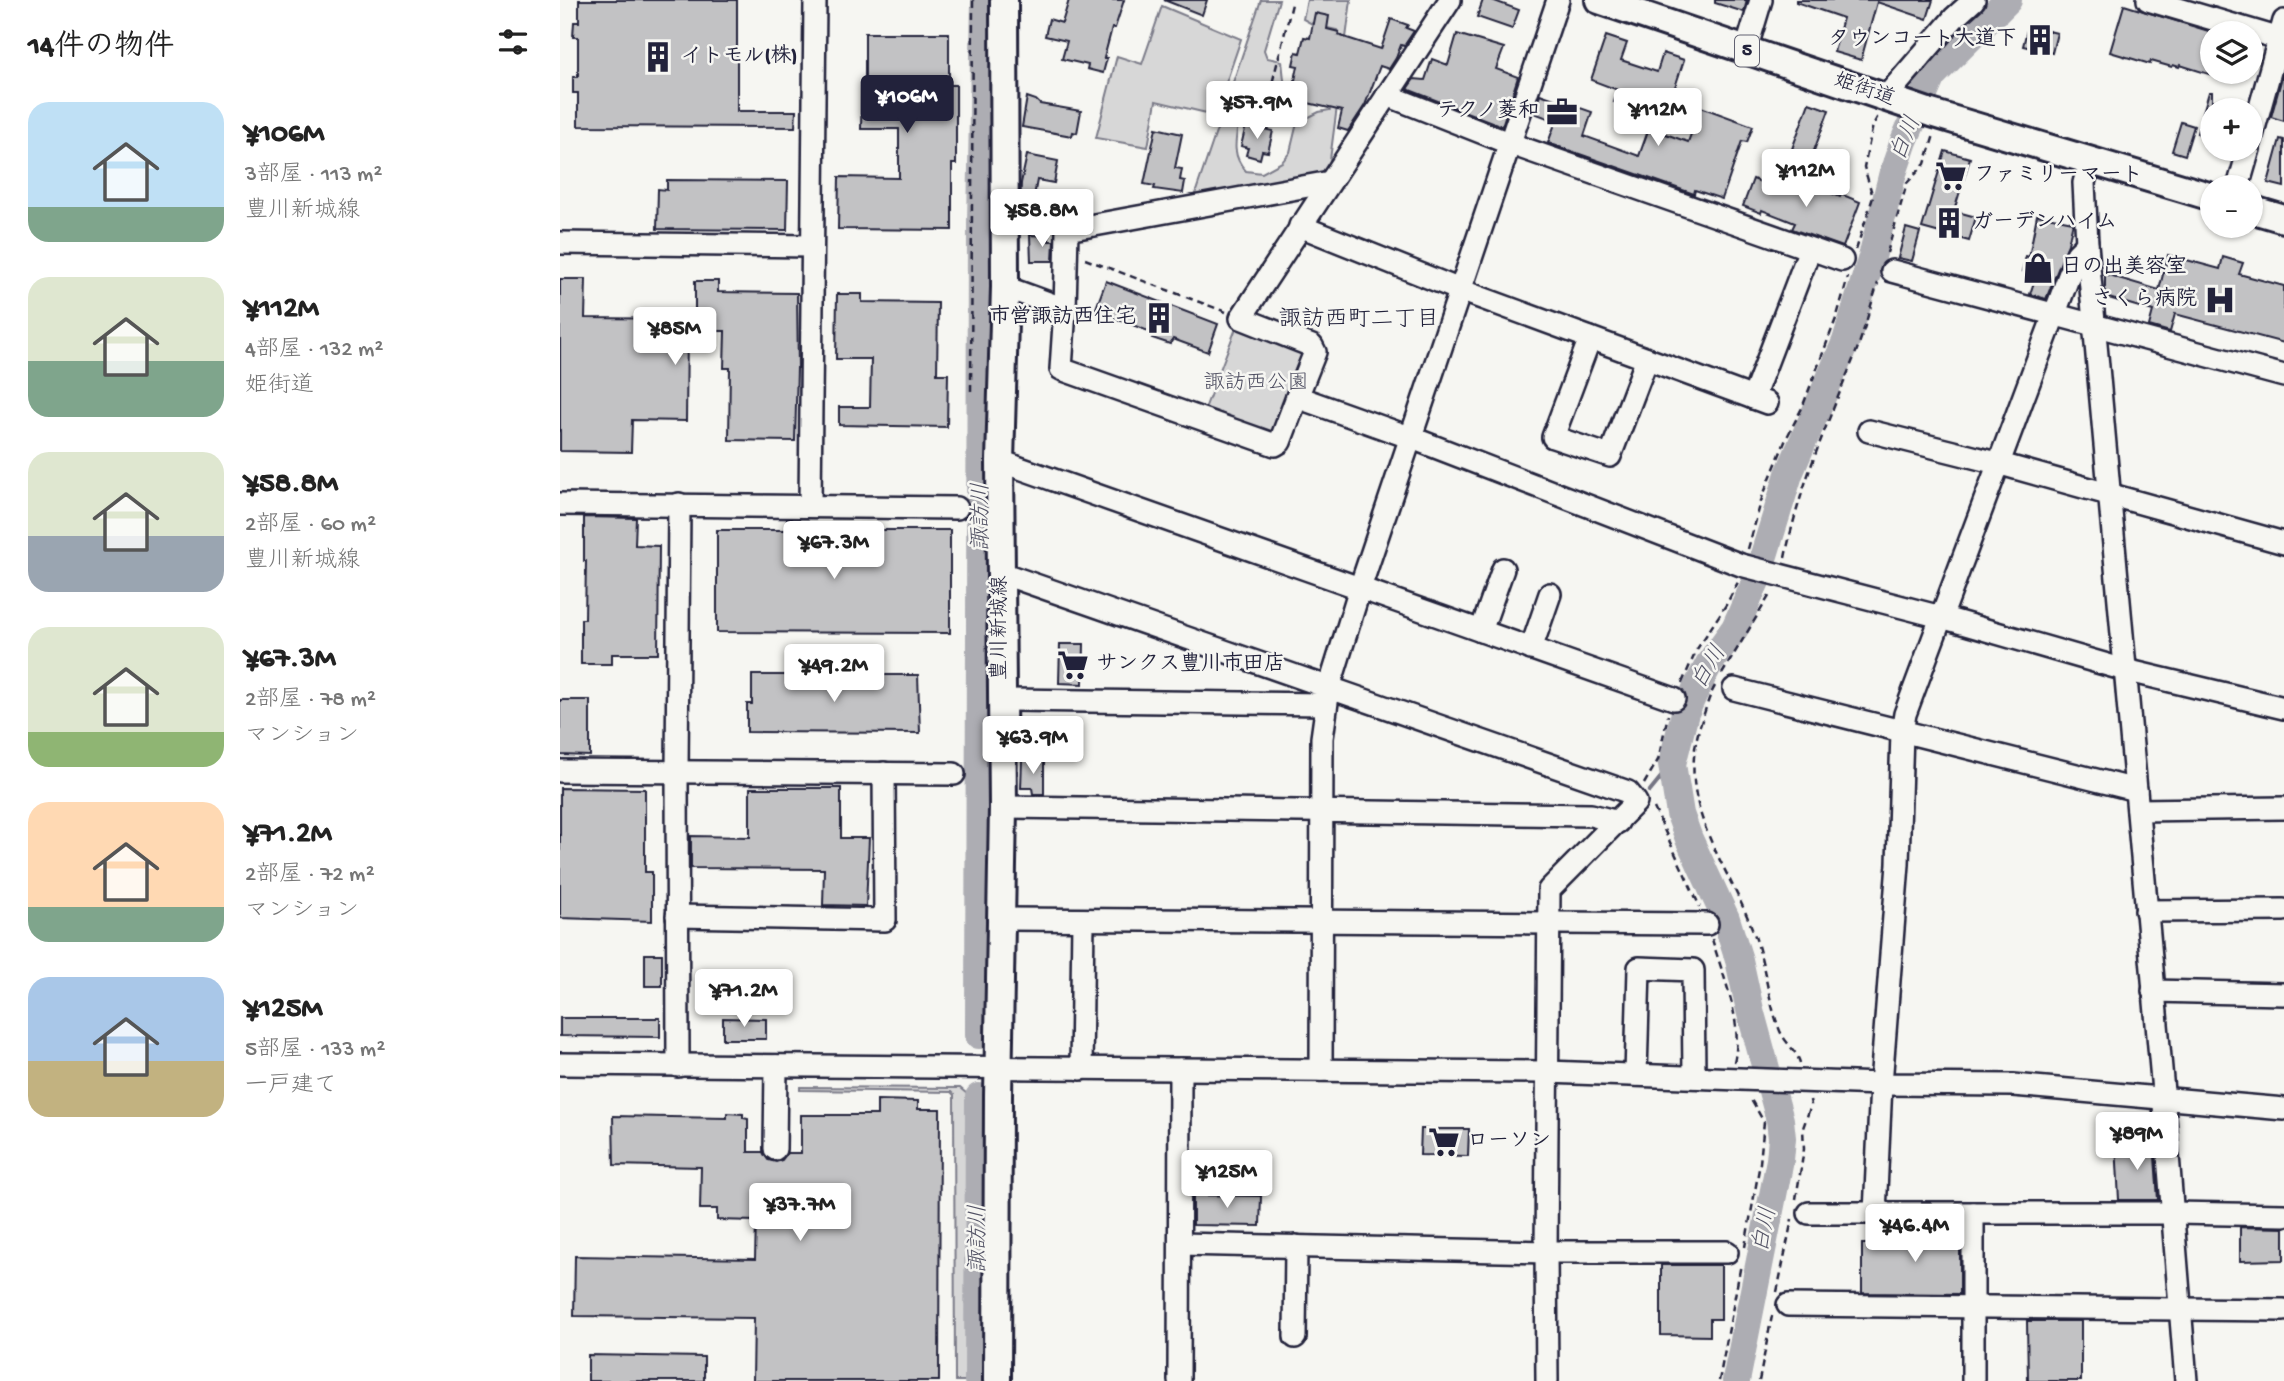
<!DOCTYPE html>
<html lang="ja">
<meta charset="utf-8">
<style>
:root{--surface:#fff;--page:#f2f2f2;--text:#222;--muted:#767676;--accent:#22223b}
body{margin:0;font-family:"Gochi Hand","Klee One",sans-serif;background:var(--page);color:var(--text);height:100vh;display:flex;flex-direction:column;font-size:26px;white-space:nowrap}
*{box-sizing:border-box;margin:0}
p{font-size:23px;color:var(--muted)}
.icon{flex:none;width:38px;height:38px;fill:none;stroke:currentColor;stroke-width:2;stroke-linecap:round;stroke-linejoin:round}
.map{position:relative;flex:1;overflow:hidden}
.details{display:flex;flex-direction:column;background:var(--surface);width:560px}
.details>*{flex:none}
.tools{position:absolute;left:1640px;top:21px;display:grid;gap:14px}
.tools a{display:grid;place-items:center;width:63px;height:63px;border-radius:50%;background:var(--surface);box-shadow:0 2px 5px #0004;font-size:35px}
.price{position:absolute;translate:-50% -60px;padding:0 16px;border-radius:7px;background:#fff;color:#222;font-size:23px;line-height:46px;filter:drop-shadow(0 2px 4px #0008)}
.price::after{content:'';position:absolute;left:50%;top:42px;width:21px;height:16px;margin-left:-10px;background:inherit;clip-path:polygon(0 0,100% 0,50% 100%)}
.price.on{background:var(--accent);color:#fff}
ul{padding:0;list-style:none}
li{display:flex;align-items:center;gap:21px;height:175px;padding:0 28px}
li span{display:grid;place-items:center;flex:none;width:196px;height:140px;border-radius:21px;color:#555}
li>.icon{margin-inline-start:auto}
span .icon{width:84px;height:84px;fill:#fffc;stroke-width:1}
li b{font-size:30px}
h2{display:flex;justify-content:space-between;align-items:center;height:84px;padding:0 28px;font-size:30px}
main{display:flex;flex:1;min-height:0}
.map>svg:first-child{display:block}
.green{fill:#d7d7d7;stroke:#7c7c89;stroke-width:2}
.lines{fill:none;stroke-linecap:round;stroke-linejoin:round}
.stream{stroke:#757583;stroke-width:4.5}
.river{stroke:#adadb3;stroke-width:28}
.building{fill:#c2c2c4;stroke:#22223b;stroke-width:2}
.minor-casing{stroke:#22223b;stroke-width:26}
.major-casing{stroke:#22223b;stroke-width:32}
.path{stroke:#22223b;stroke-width:2.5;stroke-dasharray:7 5;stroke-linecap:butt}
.minor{stroke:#f6f6f2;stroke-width:21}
.major{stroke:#f6f6f2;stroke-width:26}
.labels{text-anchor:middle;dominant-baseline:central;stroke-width:5;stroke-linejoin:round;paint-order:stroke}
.shield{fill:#f6f6f2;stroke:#626272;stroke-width:2}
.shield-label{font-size:19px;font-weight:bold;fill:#22223b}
.poi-label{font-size:21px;font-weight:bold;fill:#22223b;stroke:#f6f6f2;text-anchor:start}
.street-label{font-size:21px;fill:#22223b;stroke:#f6f6f2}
.park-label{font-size:21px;fill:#4f4f62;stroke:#f6f6f2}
.water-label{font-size:23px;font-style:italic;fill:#535365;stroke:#f6f6f2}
.neighbourhood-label{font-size:23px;fill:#22223b;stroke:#f6f6f2}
</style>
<main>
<section class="details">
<h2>14件の物件<svg class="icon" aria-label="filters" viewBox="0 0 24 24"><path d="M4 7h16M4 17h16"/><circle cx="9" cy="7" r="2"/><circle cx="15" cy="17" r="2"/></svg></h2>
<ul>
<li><span style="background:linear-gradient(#bfe0f5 75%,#7fa58c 0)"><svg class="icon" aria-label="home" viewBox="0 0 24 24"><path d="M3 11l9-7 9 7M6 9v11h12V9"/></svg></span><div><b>¥106M</b><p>3部屋 · 113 m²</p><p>豊川新城線</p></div></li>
<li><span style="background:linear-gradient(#dfe7d0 60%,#7fa58c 0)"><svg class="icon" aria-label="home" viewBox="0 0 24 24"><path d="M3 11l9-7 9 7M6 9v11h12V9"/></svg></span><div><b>¥112M</b><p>4部屋 · 132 m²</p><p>姫街道</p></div></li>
<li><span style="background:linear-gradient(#dfe7d0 60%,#9aa5b1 0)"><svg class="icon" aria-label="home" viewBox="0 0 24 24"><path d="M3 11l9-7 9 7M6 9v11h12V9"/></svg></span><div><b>¥58.8M</b><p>2部屋 · 60 m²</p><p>豊川新城線</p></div></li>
<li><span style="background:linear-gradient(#dfe7d0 75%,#8fb573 0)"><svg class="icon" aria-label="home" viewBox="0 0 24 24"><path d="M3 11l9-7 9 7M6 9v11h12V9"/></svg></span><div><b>¥67.3M</b><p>2部屋 · 78 m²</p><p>マンション</p></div></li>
<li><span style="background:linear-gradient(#ffd9b3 75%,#7fa58c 0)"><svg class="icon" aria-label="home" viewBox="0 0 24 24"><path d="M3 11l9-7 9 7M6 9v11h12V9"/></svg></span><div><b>¥71.2M</b><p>2部屋 · 72 m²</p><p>マンション</p></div></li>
<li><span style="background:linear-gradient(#a9c7e8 60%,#c2b280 0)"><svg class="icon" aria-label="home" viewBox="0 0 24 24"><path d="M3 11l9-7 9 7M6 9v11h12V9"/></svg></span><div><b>¥125M</b><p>5部屋 · 133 m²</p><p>一戸建て</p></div></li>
</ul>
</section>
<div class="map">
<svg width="1724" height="1381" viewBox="0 0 1724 1381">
<rect width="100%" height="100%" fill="#f6f6f2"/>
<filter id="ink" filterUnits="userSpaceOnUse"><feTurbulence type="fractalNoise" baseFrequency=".0143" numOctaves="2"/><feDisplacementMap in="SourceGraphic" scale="14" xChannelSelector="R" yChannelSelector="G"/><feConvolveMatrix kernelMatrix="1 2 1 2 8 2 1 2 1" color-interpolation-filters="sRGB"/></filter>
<g filter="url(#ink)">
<g class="green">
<path d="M701,0H719L704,50L707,58L722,61L725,89L715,99L680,113C677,136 669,153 686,171L702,173L722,162L730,152L737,123L759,112L770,110L780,39L777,30L754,25L743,19L747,0H791L768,175L634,197Z"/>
<path d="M602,6L681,39L655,115L596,101L588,147L536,138L557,56L582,64Z"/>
<path d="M678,323L745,348L718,436L643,414Z"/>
<path d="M240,1087L400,1088L414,1100L413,1381H395L394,1095L391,1092L240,1090Z"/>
</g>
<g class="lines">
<path class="stream" d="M1090,791L1112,764"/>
<g class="river">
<path d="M419,1035L421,223L425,0"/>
<path d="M418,1381L419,1097"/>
<path d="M1176,1381L1220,1160L1222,1138L1220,1120L1190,1010L1179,960L1166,919L1129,839L1120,814L1112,764L1125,713L1135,691L1149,664L1175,628L1196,581L1229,474L1286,341L1312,257L1332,176L1344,141L1372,76L1448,0"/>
</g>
</g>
<g class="building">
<path d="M19,0H177V111H236L235,127L18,126V93H13V77H18V37H13L14,22H19Z"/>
<path d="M509,0H564L555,28H552L544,58H547L543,73L527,69L528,65L502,59L507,41L485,36L489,19L502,23Z"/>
<path d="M604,0H647L642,15Z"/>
<path d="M923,0H932L959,10L952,29L917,17Z"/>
<path d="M1155,0H1187L1184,12L1155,3Z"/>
<path d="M1236,0H1373L1367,19L1317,2L1301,60L1274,52L1283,18L1236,2Z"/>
<path d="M1564,5L1652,32V75L1620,65L1619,67L1613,65L1612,67L1591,61L1590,64L1550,52Z"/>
<path d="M755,13L769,16L767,29L779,32L778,35L821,49L831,19L848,25L846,28L854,31L844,46L841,45L836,58L829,69L820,66L805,105L788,131L778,128L782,111L731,99L738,66L733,65L736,52L740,53L744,37L750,38Z"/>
<path d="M1468,26L1497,33L1492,53L1463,46Z"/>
<path d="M305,33H389V85H396V164H392V230L278,229L279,177L339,178V129H301L302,85H305Z"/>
<path d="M897,34L944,48L936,69L958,77L942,126L847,89L854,79L865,80L872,59L888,65Z"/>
<path d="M1046,36L1067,43L1061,60L1097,72L1103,53L1124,60L1108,108L1074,96L1070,107L1054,102L1058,90L1031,80Z"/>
<path d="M1724,70V121L1711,117Z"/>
<path d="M1649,92H1652V138L1637,133Z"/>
<path d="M980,94L1032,112L1024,136L1079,156L1089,128L1128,142L1141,107L1193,126L1187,142L1182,141L1162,199L1135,190L1134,194L988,143L996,121L974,113Z"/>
<path d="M467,97L476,100L480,104L521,111L517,133L513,132L512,136L462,127Z"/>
<path d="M1249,103L1269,110L1252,156L1232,149Z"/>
<path d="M1621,122L1634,126L1625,155L1612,151Z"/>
<path d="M686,125L713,131L708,152L702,151L700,159L686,155L688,148L681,146Z"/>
<path d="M596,128L622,134L615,168L622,169L620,180L625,181L623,193L594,189L595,186L584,184Z"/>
<path d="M1720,139L1724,140V187L1708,183Z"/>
<path d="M1385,151L1410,158L1394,211L1416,217L1409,241L1362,228Z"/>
<path d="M467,155L498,161L494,183L477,180L471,213L460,211L461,183Z"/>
<path d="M1193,179L1219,189L1221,182L1245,190L1248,183L1280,197L1281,194L1300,202L1283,247L1232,229L1235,223L1202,210L1201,213L1183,206Z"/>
<path d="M107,180L228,181L227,230L97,229L98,189L107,190Z"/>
<path d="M1477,215L1513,222L1508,244L1486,299L1470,294L1476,276L1462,271L1466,256L1469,257Z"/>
<path d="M1346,228L1360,232L1352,261L1338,258Z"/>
<path d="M470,235L489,236V241H494L493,261H471Z"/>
<path d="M1608,255L1660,269L1663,257L1683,263L1679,274L1724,286V343L1615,314L1610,332L1589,326L1593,311L1545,297V274L1599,290Z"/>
<path d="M0,279H26L25,318L135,319V281H158V292L237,293L238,368H237L235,441L169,440L170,368H164L165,331H127L126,421L72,420L71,452L0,451Z"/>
<path d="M546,281L658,324L648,352L613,339L610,344L592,338L594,333L535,311Z"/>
<path d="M277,294H302V302L378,303L377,374H388L387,427L279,425V407H310L311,359H276Z"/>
<path d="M24,517L76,518L75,545L99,546L98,654H52V664H21V619H25L26,561H24Z"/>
<path d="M157,530H390V633L157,632Z"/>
<path d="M500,644H524L523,684L499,683Z"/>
<path d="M192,675H358L360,733L187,732V704H192Z"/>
<path d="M0,700H30V756L0,755Z"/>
<path d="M462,760H484V794H473L472,788H461Z"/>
<path d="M0,788L85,789V872H92V921L0,918Z"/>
<path d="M190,788H281V838H309L306,906L263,905L264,869L131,868V836L190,837Z"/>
<rect x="85" y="954" width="17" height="32"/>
<path d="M0,1018H100V1037L0,1036Z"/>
<path d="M163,1018L206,1019V1039H163Z"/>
<path d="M317,1100L358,1101V1109H380L379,1381H193L194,1318L14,1316L15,1256L195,1259L196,1221L157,1220V1209H140L141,1167L54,1165L53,1116L167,1118V1113L183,1114V1118L188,1119V1152H203L208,1160L216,1162L222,1160L227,1153H241V1115H317Z"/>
<path d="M861,1129H909L908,1156L860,1155Z"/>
<path d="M1594,1142L1598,1200H1559L1556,1144Z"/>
<path d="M633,1195L701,1196L700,1226L633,1225Z"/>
<path d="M1354,1226H1400V1294L1302,1293V1244H1353Z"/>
<path d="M1680,1227L1724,1228V1260L1680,1261Z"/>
<path d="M1101,1265H1161V1319H1150V1336L1101,1335Z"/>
<path d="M1467,1321H1521V1381H1468Z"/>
<path d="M28,1355L144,1357V1381H28Z"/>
</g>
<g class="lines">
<defs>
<g id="minor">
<path d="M1588,0L1724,40"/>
<path d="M1186,50L1201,0"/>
<path d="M827,95L951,144L1282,260"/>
<path d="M1325,98L1394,18L1414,0"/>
<path d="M1690,143L1724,21"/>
<path d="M1530,161L1524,183L1527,244L1602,1080L1626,1381"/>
<path d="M1678,187L1689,149"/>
<path d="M740,226L900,290L1207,403"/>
<path d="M0,243L251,246"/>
<path d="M1332,271L1724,376"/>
<path d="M445,287L505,309L501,369L715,445L720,442L737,397L852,438L1181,565L1381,617L1565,670L1724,708"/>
<path d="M505,309L507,230L770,182"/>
<path d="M1030,338L993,437L1050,456L1087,359"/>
<path d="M737,397L755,352L752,346L681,318L890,0"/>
<path d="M1193,398L1250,249"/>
<path d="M1309,431L1437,463L1724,543"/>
<path d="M440,461L1114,699"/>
<path d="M0,504L397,508"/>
<path d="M250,505L255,0"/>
<path d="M441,573L1068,792L1076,802L989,890L986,1252L987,1381"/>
<path d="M921,631L943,569"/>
<path d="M971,649L990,594"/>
<path d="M1174,689L1576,790"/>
<path d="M441,700L765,704"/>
<path d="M0,771L394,774"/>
<path d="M443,807L1031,815L1058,822"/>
<path d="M1578,810L1724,808"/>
<path d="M1586,911L1724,910"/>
<path d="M117,916L325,920L324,773"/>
<path d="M440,919L1147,924"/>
<path d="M1593,991L1724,994"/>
<path d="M0,1064L987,1072L1321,1084L1453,1085L1724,1109"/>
<path d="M118,1066L117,772L119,504"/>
<path d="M521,1069L523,920"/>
<path d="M761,1070L762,738L769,688L800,588L998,0"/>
<path d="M1076,1075L1079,968L1133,970L1134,1077"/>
<path d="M215,1149L216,1066"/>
<path d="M1249,1213H1614L1724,1215"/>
<path d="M1315,1213L1321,1084L1338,864L1342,732L1345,714L1517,254L1527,244"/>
<path d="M620,1244L986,1252H1167"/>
<path d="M1228,1305L1724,1310"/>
<path d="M735,1337L736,1246"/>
<path d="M619,1381L620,1069"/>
<path d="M1413,1381V1213"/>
</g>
<g id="major">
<path d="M1039,0L1371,113L1652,197"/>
<path d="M1690,209L1724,219"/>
<path d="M437,1381L438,1096L443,807L440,461L445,287L444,0"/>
</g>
</defs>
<use href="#minor" class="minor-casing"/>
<use href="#major" class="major-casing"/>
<g class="path">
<path d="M701,128L733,0"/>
<path d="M1296,250L1313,197L1304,167L1313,125L1318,116"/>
<path d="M1327,253L1347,183L1365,164L1374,135"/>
<path d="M525,259L666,312"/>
<path d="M411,391L413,0"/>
<path d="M1188,549L1202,498L1226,439L1242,408L1277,316L1288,277"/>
<path d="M1225,558C1239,487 1268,422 1295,355C1304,332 1310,307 1318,283"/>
<path d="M1162,674L1211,593"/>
<path d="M1122,683L1137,649L1166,605L1178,582"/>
<path d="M1155,686C1148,698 1145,712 1140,726C1116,806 1164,857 1192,928C1205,961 1207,998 1220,1031C1225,1043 1237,1051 1240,1063"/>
<path d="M1084,784L1098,760L1108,715"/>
<path d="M1094,808L1140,907"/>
<path d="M1152,939C1163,977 1184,1022 1174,1062"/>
<path d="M1236,1199L1244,1149L1243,1128L1251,1105L1250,1100"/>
<path d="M1185,1247L1200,1163L1204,1122L1190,1098"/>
<path d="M1217,1292L1232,1219"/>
<path d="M1159,1381L1181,1264"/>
<path d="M1199,1381L1212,1316"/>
</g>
<use href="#minor" class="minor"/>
<use href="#major" class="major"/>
</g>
</g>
<defs>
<symbol id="building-bare" viewBox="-9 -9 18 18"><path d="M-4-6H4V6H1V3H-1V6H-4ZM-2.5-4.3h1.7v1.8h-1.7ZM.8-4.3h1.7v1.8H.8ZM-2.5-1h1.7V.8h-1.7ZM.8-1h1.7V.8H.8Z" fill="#22223b" stroke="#f6f6f2" stroke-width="2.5" paint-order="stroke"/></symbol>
<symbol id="office-bare" viewBox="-9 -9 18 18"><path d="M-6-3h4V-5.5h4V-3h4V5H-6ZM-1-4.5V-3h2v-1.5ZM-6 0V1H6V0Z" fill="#22223b" stroke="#f6f6f2" stroke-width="2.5" paint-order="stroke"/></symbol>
<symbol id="supermarket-bare" viewBox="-9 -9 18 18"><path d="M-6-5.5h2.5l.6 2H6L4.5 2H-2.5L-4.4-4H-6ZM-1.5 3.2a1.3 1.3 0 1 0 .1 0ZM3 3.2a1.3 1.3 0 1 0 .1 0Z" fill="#22223b" stroke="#f6f6f2" stroke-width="2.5" paint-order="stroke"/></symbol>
<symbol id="shop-bare" viewBox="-9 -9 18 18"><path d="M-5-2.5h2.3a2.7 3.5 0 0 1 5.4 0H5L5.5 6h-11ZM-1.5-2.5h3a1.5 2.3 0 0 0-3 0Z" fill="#22223b" stroke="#f6f6f2" stroke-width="2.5" paint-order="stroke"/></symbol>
<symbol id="hospital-bare" viewBox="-9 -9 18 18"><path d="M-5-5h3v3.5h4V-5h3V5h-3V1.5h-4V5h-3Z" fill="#22223b" stroke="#f6f6f2" stroke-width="2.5" paint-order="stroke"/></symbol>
</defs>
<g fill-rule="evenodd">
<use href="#building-bare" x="1458" y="18" width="44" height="44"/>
<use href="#building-bare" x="76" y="35" width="44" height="44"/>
<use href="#office-bare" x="980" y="90" width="44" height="44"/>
<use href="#supermarket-bare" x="1369" y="154" width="44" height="44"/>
<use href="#building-bare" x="1367" y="201" width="44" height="44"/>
<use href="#shop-bare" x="1456" y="246" width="44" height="44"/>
<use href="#hospital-bare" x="1638" y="278" width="44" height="44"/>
<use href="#building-bare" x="577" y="296" width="44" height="44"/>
<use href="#supermarket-bare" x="491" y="643" width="44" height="44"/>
<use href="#supermarket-bare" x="862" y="1120" width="44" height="44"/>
</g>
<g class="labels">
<rect class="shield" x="1175" y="35.5" width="24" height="31" rx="5"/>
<g class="shield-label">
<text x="1187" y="51">5</text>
</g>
<g class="poi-label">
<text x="1457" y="40" text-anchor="end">タウンコート大道下</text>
<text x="121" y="57">イトモル(株)</text>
<text x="979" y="112" text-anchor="end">テクノ菱和</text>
<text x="1414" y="176">ファミリーマート</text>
<text x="1412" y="223">ガーデンハイム</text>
<text x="1501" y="268">日の出美容室</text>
<text x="1637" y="300" text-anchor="end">さくら病院</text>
<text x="576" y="318" text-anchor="end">市営諏訪西住宅</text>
<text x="536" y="665">サンクス豊川市田店</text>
<text x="907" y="1142">ローソン</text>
</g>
<g class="street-label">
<text transform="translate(1304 91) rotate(19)">姫街道</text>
<text transform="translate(441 628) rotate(-90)">豊川新城線</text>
</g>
<g class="park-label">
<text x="696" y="384">諏訪西公園</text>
</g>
<g class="water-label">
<text transform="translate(1347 139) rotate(-68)">白川</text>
<text transform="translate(422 517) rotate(-90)">諏訪川</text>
<text transform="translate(1150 668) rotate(-59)">白川</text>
<text transform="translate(1206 1230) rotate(-79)">白川</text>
<text transform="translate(419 1239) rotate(-90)">諏訪川</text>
</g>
<g class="neighbourhood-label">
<text x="799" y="320">諏訪西町二丁目</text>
</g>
</g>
</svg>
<div class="tools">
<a><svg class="icon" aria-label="layers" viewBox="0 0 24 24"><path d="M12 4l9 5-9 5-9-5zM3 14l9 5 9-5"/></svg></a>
<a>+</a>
<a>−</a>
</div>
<b class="price on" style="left:347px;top:135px">¥106M</b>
<b class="price" style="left:697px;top:141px">¥57.9M</b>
<b class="price" style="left:1098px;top:148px">¥112M</b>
<b class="price" style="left:1246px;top:209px">¥112M</b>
<b class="price" style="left:482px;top:249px">¥58.8M</b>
<b class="price" style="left:115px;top:367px">¥85M</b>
<b class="price" style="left:274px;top:581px">¥67.3M</b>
<b class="price" style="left:274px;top:704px">¥49.2M</b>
<b class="price" style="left:473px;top:776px">¥63.9M</b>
<b class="price" style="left:184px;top:1029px">¥71.2M</b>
<b class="price" style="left:1577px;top:1172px">¥89M</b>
<b class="price" style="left:667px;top:1210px">¥125M</b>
<b class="price" style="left:240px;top:1243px">¥37.7M</b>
<b class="price" style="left:1355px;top:1264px">¥46.4M</b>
</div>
</main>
